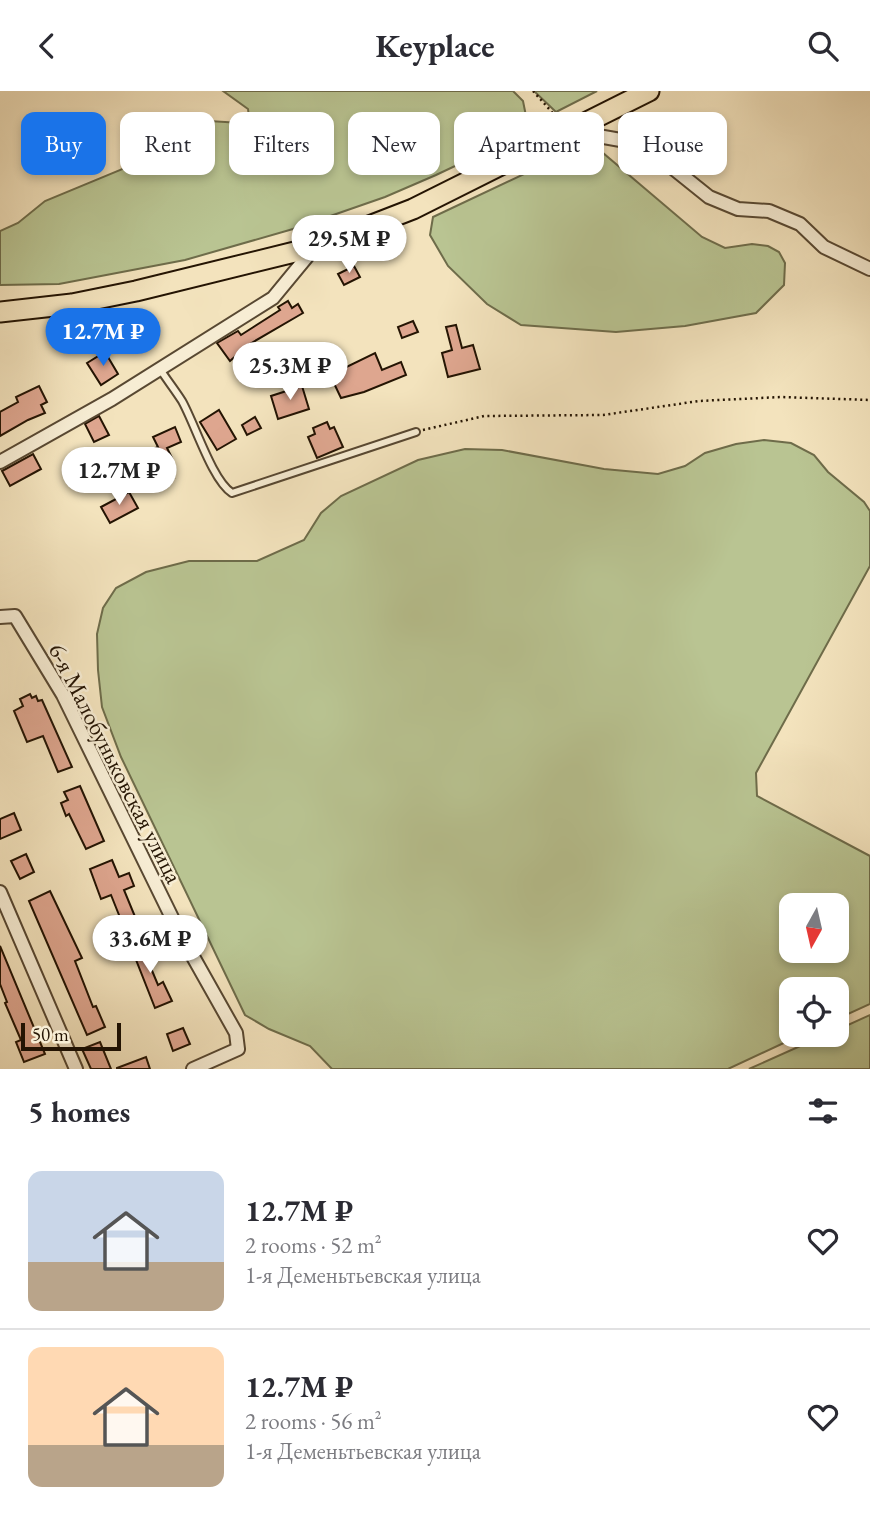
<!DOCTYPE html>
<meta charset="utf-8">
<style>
:root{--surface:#fff;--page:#f2f2f3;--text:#2b2b33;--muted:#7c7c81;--line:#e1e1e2;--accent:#1a73e8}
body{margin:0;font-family:"EB Garamond",serif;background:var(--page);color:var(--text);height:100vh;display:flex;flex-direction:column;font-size:26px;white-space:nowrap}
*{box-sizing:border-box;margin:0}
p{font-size:23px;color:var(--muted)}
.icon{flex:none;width:38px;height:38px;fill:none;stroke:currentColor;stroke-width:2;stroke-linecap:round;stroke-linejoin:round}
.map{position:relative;height:978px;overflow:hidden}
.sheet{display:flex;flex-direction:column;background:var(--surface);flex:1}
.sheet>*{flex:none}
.top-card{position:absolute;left:21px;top:21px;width:830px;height:63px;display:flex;gap:14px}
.needle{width:46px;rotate:188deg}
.tools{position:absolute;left:779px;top:802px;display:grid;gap:14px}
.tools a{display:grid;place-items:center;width:70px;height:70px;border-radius:14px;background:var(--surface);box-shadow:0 4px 10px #0003;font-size:35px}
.scale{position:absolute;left:21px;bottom:18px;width:100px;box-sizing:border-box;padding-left:7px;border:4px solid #241403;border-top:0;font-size:19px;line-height:24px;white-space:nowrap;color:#241403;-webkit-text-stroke:5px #f7edd4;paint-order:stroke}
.price{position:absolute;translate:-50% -60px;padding:0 16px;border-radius:24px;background:#fff;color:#222;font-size:23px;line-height:46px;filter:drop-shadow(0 2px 4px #0008)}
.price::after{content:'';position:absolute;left:50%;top:42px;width:21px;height:16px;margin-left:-10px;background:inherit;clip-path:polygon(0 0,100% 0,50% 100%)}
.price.current{background:var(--accent);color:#fff}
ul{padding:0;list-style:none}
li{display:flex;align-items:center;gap:21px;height:175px;padding:0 28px}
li+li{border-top:2px solid var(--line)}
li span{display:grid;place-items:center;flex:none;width:196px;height:140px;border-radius:14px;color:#555}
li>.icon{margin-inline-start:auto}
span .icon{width:84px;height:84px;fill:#fffc;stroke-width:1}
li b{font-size:30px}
h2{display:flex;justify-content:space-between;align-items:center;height:84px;padding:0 28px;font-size:30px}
.tag{padding:0 24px;border-radius:14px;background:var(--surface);box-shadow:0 4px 10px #0003;font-size:24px;line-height:63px}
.tag.current{background:var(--accent);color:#fff}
header{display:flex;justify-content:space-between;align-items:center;height:91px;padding:0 28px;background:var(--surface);font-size:32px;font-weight:700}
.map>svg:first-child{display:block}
.green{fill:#b9c492;stroke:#6e6c4a;stroke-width:2;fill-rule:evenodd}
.building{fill:#dea68f;stroke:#241403;stroke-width:2}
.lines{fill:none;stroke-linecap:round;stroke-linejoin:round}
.service-casing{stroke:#584832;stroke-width:10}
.minor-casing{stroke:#584832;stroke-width:16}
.trunk-casing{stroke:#241403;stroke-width:23}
.path{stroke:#241403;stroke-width:2.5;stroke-dasharray:2 3.5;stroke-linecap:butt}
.service{stroke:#f7edd4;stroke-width:6}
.minor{stroke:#f7edd4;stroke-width:12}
.trunk{stroke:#f3e3bd;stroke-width:19}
.labels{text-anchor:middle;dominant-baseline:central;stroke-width:5;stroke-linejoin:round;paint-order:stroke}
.street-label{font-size:24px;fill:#241403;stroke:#f7edd4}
</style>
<header><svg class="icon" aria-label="back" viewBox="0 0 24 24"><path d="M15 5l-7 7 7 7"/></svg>Keyplace<svg class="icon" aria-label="search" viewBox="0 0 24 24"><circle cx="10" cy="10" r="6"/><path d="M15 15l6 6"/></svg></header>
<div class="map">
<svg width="870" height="978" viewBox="0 0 870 978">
<rect width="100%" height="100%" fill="#f3e3bd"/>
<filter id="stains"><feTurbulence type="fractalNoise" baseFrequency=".00286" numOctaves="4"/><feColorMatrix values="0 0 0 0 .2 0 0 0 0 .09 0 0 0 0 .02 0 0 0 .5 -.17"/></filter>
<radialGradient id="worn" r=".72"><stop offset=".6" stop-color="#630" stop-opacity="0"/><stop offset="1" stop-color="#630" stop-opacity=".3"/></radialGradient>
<g class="green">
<path d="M223,0H513L523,10L527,30L506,51L436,84L385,106L293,138L185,169L59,193L0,194V140L18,132L45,110L142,70L173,44L193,32L209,30L241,32L249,26L248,18Z"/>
<path d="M534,0H597L556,21Z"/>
<path d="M579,57L603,62L702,146L725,157L752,153L768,155L779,161L785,172L784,194L756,222L685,235L616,241L521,234L487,213L448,175L430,144L433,126Z"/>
<path d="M764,349L791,352L814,364L828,381L864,411L870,420V475L756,682L757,705L870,765V913L837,928L836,898H791V943H803L728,978H332L310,955L269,938L245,924L121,666L102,616L98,579L97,543L103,517L116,497L146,481L189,470H257L304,449L321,422L341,405L418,369L465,358L502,359L604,378L658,383L685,375L705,362L736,353ZM791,814H836V859H791Z"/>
<path d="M870,924V978H749L827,943H836L837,939Z"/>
</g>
<g class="building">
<path d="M354,175L360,186L344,194L338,183Z"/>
<path d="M288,210L292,217L298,213L303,222L248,254L230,270L217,252L238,240L241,244L280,219L278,216Z"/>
<path d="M413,230L418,241L402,247L398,236Z"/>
<path d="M456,234L462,257L473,254L480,278L448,286L442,262L452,259L446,236Z"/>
<path d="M105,261L118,283L101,294L87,272Z"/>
<path d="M375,262L382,279L401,271L406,284L364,301L341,307L330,284Z"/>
<path d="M39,295L47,311L41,314L45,322L28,329L0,345V321L18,311L16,306Z"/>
<path d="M302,295L309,318L278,328L271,305Z"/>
<path d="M219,319L236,348L217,359L200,331Z"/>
<path d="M99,325L109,344L94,351L85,333Z"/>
<path d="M255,326L261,337L247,344L242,334Z"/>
<path d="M327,331L330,338L334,336L343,356L317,367L308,346L315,343L313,337Z"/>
<path d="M175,336L181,351L167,357L172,367L166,369L174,387L160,394L156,385L145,390L136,370L150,364L148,360L158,356L153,346Z"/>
<path d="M33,363L41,378L10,395L2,380Z"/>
<path d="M129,401L138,417L110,432L101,416Z"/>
<path d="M30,603L32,607L36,605L38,610L42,609L72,676L58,681L43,645L27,651L14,620L23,615L20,608Z"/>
<path d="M80,695L104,750L86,758L69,723L66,725L61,712L68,709L64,701Z"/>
<path d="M14,722L21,739L0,748V728Z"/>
<path d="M26,763L34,781L20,788L11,770Z"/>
<path d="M112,769L119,786L129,782L134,795L124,799L136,828L123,834L111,804L101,808L90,778Z"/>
<path d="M50,800L82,867L75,870L93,916L96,915L105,936L87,944L29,810Z"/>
<path d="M146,850L153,868L148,870L158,894L163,891L172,910L155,917L131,856Z"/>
<path d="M0,855L45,963L24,971L16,951L21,949L5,912L7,911L0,893Z"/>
<path d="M183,937L190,953L173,960L167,943Z"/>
<path d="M100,951L111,978H91L82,958Z"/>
<path d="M146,966L150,978H117V977Z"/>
</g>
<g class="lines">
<defs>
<path id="service" d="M160,278C167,289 175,299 182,310C195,333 212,389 232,402L416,341"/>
<g id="minor">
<path d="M570,40L643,53L709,106L738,118L769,120L800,133L824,156L870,178"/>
<path d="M0,371L112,308L273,207L315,156"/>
<path d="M0,526L15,525L63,604L178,839L236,942L238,958L193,978"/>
<path d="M0,801L76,978"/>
</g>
<path id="trunk" d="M0,221L72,213L136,200L315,156L413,118L649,0"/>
</defs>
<use href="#service" class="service-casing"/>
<use href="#minor" class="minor-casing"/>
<use href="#trunk" class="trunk-casing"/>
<g class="path">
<path d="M533,0L559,29"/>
<path d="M423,339L484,325L603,324L699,310L781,306L870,309"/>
</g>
<use href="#service" class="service"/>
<use href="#minor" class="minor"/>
<use href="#trunk" class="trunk"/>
</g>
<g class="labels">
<g class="street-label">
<text transform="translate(116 672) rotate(63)">6-я Малобуньковская улица</text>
</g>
</g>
<rect width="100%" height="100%" filter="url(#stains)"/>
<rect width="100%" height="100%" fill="url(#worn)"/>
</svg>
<div class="tools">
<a><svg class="needle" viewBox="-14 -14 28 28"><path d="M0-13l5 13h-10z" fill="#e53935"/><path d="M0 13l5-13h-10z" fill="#7c7c81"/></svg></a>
<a><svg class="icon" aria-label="locate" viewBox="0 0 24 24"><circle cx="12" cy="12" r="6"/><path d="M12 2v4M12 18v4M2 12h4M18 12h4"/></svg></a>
</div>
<div class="scale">50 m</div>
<b class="price" style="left:349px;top:184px">29.5M ₽</b>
<b class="price current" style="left:103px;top:277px">12.7M ₽</b>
<b class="price" style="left:290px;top:311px">25.3M ₽</b>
<b class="price" style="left:119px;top:416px">12.7M ₽</b>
<b class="price" style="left:150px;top:884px">33.6M ₽</b>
<div class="top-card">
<a class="tag current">Buy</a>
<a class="tag">Rent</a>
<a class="tag">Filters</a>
<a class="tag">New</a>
<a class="tag">Apartment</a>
<a class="tag">House</a>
</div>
</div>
<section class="sheet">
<h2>5 homes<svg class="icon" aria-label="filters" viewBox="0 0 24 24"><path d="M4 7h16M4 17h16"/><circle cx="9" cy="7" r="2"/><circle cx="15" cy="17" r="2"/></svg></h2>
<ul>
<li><span style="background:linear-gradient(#c9d6e8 65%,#b9a48a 0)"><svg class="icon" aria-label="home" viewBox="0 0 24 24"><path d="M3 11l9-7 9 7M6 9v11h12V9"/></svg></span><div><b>12.7M ₽</b><p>2 rooms · 52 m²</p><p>1-я Деменьтьевская улица</p></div><svg class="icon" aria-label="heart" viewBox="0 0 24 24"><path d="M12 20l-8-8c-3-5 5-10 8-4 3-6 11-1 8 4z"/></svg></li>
<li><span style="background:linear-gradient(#ffd9b3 70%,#b9a48a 0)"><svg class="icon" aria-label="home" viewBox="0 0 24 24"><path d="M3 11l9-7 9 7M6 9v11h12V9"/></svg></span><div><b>12.7M ₽</b><p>2 rooms · 56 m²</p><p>1-я Деменьтьевская улица</p></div><svg class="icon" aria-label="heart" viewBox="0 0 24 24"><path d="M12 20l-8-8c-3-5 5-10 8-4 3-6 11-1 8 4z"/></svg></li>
</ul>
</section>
